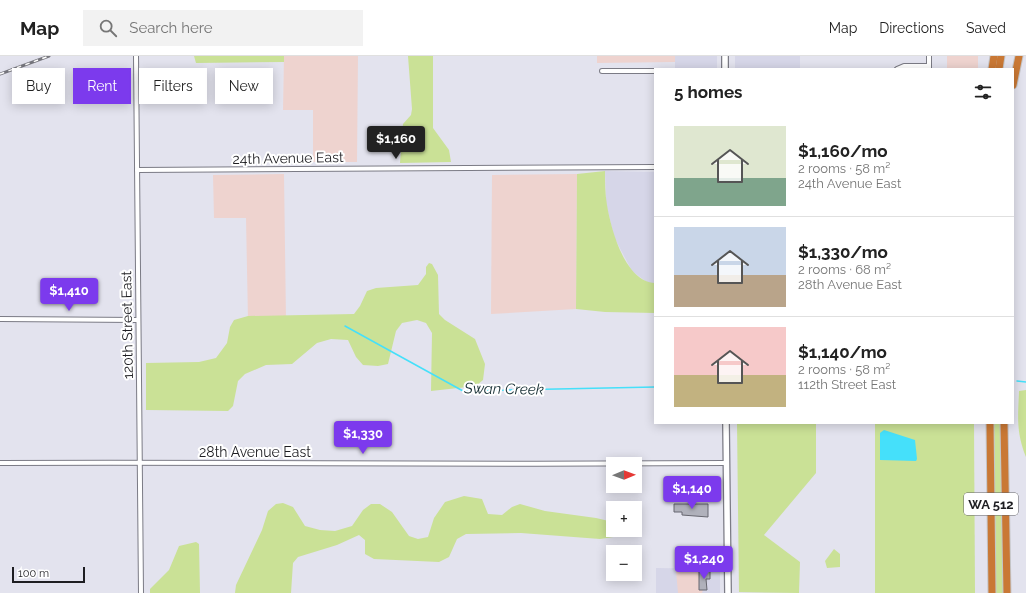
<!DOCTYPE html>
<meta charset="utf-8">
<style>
:root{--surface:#fff;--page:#f2f2f2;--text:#222;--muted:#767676;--line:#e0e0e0;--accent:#7c3aed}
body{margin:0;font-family:Raleway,sans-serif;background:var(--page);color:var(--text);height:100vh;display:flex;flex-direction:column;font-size:15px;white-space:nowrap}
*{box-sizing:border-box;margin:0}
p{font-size:13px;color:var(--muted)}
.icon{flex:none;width:22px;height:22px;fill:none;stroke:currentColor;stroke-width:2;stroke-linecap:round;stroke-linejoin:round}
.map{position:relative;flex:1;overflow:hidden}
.sheet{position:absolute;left:654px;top:12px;width:360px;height:356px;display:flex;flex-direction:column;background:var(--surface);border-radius:0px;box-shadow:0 2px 10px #0003}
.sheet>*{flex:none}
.guide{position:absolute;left:12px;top:12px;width:380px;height:36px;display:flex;gap:8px}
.needle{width:26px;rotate:89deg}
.tools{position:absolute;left:606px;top:401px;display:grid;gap:8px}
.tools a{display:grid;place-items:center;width:36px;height:36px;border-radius:0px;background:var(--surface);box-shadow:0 2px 10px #0003;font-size:20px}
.scale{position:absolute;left:12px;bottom:10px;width:73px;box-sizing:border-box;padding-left:4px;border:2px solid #1e1e22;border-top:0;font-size:11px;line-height:14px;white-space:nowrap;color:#1e1e22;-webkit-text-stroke:3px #fff;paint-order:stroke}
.price{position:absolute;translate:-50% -34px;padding:0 9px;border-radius:4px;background:var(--accent);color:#fff;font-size:13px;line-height:26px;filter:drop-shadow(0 1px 2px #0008)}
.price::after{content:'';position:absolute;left:50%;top:24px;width:12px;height:9px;margin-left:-6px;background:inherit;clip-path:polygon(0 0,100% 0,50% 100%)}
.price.active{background:#222;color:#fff}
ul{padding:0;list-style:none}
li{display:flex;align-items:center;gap:12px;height:100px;padding:0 20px}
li+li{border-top:1px solid var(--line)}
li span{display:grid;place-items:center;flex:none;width:112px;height:80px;border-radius:0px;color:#555}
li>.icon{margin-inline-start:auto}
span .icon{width:48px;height:48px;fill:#fffc;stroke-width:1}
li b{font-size:17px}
h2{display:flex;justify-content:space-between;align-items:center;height:48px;padding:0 20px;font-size:17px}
.tag{padding:0 14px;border-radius:0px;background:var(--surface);box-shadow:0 2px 10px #0003;font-size:14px;line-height:36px}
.tag.active{background:var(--accent);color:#fff}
header{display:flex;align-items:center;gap:24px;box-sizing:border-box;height:56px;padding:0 20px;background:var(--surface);border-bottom:1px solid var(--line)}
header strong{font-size:19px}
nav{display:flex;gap:22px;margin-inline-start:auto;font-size:14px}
.search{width:280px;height:36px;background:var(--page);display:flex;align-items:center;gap:10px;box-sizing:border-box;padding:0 14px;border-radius:0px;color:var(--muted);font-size:15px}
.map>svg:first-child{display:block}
.built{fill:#d6d6e8}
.industrial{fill:#eed3cf}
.green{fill:#cae196}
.water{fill:#45e0fa}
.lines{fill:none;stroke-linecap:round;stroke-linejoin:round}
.stream{stroke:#45e0fa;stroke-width:1.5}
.building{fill:#b0b1bb;stroke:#676770}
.street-casing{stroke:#7b7b85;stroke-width:6}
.secondary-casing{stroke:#7b7b85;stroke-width:8}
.highway-casing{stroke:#c4c4c6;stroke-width:9}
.street{stroke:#fff;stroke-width:4}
.secondary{stroke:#fff;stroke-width:5.5}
.highway{stroke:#c97835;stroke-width:7}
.rail-casing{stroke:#77777e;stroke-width:3}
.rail{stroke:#fff;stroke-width:1.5;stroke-dasharray:4.5;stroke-linecap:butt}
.labels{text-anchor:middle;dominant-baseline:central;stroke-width:4;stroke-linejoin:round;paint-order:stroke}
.shield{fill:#fff;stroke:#626264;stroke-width:1}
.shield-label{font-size:13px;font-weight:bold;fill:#1e1e22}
.street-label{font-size:14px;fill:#1e1e22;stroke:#fff}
.water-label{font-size:15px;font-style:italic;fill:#162e33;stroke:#fff}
</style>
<header>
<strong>Map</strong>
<div class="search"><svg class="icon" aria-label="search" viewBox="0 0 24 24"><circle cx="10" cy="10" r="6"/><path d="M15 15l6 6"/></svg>Search here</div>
<nav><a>Map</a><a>Directions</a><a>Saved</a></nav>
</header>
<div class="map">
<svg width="1026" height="537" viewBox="0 0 1026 537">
<rect width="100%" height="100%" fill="#e3e3ee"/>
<g class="built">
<rect x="675" y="0" width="42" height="13"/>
<rect x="735" y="0" width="65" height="13"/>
<path d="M605,115L655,116V227H648L632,215L614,181L606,147Z"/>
<path d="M656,512L720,513V537H656Z"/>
</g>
<g class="industrial">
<path d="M284,0H358L357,106H313V54H283Z"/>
<path d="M597,0H675V6L597,7Z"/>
<rect x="947" y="0" width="31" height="13"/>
<path d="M284,118L286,264H248L246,162H214L213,119Z"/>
<path d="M577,118L576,253L491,258L492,119Z"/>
<path d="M699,513V534H703L702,537H678L676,515Z"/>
</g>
<g class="green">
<path d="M194,0H284V6L196,7Z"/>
<path d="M408,0H433V72L449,94L451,106L400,107L403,68L411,59L412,53Z"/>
<path d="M605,115C605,126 605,138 607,149C611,173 625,226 655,227V257L605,256L576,253L577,118Z"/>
<path d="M429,207L432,208L438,219L439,258L445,264L475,283L485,308L483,324L476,330L431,335L432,277L426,267L417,264L402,267L396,275L388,308L378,310L363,309L356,301L348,284L331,283L317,287L292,308L266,309L245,318L238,325L233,350L228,355L146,354V307L199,306L216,302L227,287L230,271L234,264L248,260L354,258L360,250L367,235L376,232L418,229L426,218V211Z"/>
<path d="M1026,334V401C1016,376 1018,361 1019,335Z"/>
<path d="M737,367H816V417L764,479L800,506L799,537L739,536Z"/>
<path d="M875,367H974L975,537H875Z"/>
<path d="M994,367H1000L1003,537H996Z"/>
<path d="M464,440L482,443L488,458L502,459L512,451L520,448L545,455L596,462L613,466V474H624L620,480L600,483L521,477L466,478L457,483L449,501L439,506L374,503L365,498V484L359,479L337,489L298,501L293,507L291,537H235L236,529L262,474L268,455L276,448L283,447L293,451L305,470L320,474L335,475L352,470L363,454L371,448H380L392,456L409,480L418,483L428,481L434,462L445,446Z"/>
<path d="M196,486L199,488L200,537H150V533L169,514L179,490Z"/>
<path d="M834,493L840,498V511L827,512L825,505Z"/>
</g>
<path class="water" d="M884,374L915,384L917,403L916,405L880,404V377Z"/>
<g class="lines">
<g class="stream">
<path d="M345,270L463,335L655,331"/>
<path d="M1017,325L1026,326"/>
</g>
</g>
<g class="building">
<path d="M674,448H708V461L682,459V456H674Z"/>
<path d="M710,515V523H706L707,534H699V516Z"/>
</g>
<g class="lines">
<defs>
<g id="street">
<path d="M136,0L141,537"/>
<path d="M929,0V13"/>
<path d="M897,13L904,10H929"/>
<path d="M602,15H655"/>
<path d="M137,114L655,111"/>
<path d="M0,263L138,264"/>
<path d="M0,407C242,406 484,409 726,407"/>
</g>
<g id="secondary">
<path d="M725,13V0"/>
<path d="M726,367L728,537"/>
</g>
<g id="highway">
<path d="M992,13L994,0"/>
<path d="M999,13L1001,0"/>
<path d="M1013,29L1019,0"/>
<path d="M990,367L992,537"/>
<path d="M1004,367L1007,537"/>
</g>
</defs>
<use href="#street" class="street-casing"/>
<use href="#secondary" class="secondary-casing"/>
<use href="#highway" class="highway-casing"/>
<use href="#street" class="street"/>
<use href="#secondary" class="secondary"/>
<use href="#highway" class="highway"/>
<defs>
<path id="rail" d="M0,18L49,0"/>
</defs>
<use href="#rail" class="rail-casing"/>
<use href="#rail" class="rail"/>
</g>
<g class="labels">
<rect class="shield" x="964" y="437" width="54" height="22" rx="3"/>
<g class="shield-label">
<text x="991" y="448">WA 512</text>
</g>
<g class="street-label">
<text transform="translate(288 102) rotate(-1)">24th Avenue East</text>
<text transform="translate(127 269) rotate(-91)">120th Street East</text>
<text x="255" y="396">28th Avenue East</text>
</g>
<g class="water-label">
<text transform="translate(504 333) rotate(1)">Swan Creek</text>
</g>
</g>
</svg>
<div class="tools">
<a><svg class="needle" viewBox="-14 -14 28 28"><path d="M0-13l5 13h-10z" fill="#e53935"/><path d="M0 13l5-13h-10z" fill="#767676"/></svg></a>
<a>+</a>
<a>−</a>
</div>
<div class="scale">100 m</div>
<b class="price active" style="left:396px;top:104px">$1,160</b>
<b class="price" style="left:69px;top:256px">$1,410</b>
<b class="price" style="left:363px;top:399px">$1,330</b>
<b class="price" style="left:692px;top:454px">$1,140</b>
<b class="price" style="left:704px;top:524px">$1,240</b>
<div class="guide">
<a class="tag">Buy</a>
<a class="tag active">Rent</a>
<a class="tag">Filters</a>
<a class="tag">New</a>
</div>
<section class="sheet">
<h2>5 homes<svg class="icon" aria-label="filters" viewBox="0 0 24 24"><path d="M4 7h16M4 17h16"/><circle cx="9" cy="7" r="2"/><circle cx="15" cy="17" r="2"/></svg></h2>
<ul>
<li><span style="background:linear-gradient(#dfe7d0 65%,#7fa58c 0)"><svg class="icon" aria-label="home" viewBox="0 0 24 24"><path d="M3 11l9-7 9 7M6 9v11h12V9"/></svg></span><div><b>$1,160/mo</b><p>2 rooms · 58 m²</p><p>24th Avenue East</p></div></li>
<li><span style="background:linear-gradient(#c9d6e8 60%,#b9a48a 0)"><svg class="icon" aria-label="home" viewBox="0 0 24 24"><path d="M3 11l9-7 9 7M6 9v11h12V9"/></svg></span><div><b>$1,330/mo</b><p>2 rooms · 68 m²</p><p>28th Avenue East</p></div></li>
<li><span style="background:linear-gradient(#f6c9c9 60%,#c2b280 0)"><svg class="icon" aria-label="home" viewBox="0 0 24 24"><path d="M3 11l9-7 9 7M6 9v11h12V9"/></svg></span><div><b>$1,140/mo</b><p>2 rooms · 58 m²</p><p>112th Street East</p></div></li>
</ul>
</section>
</div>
